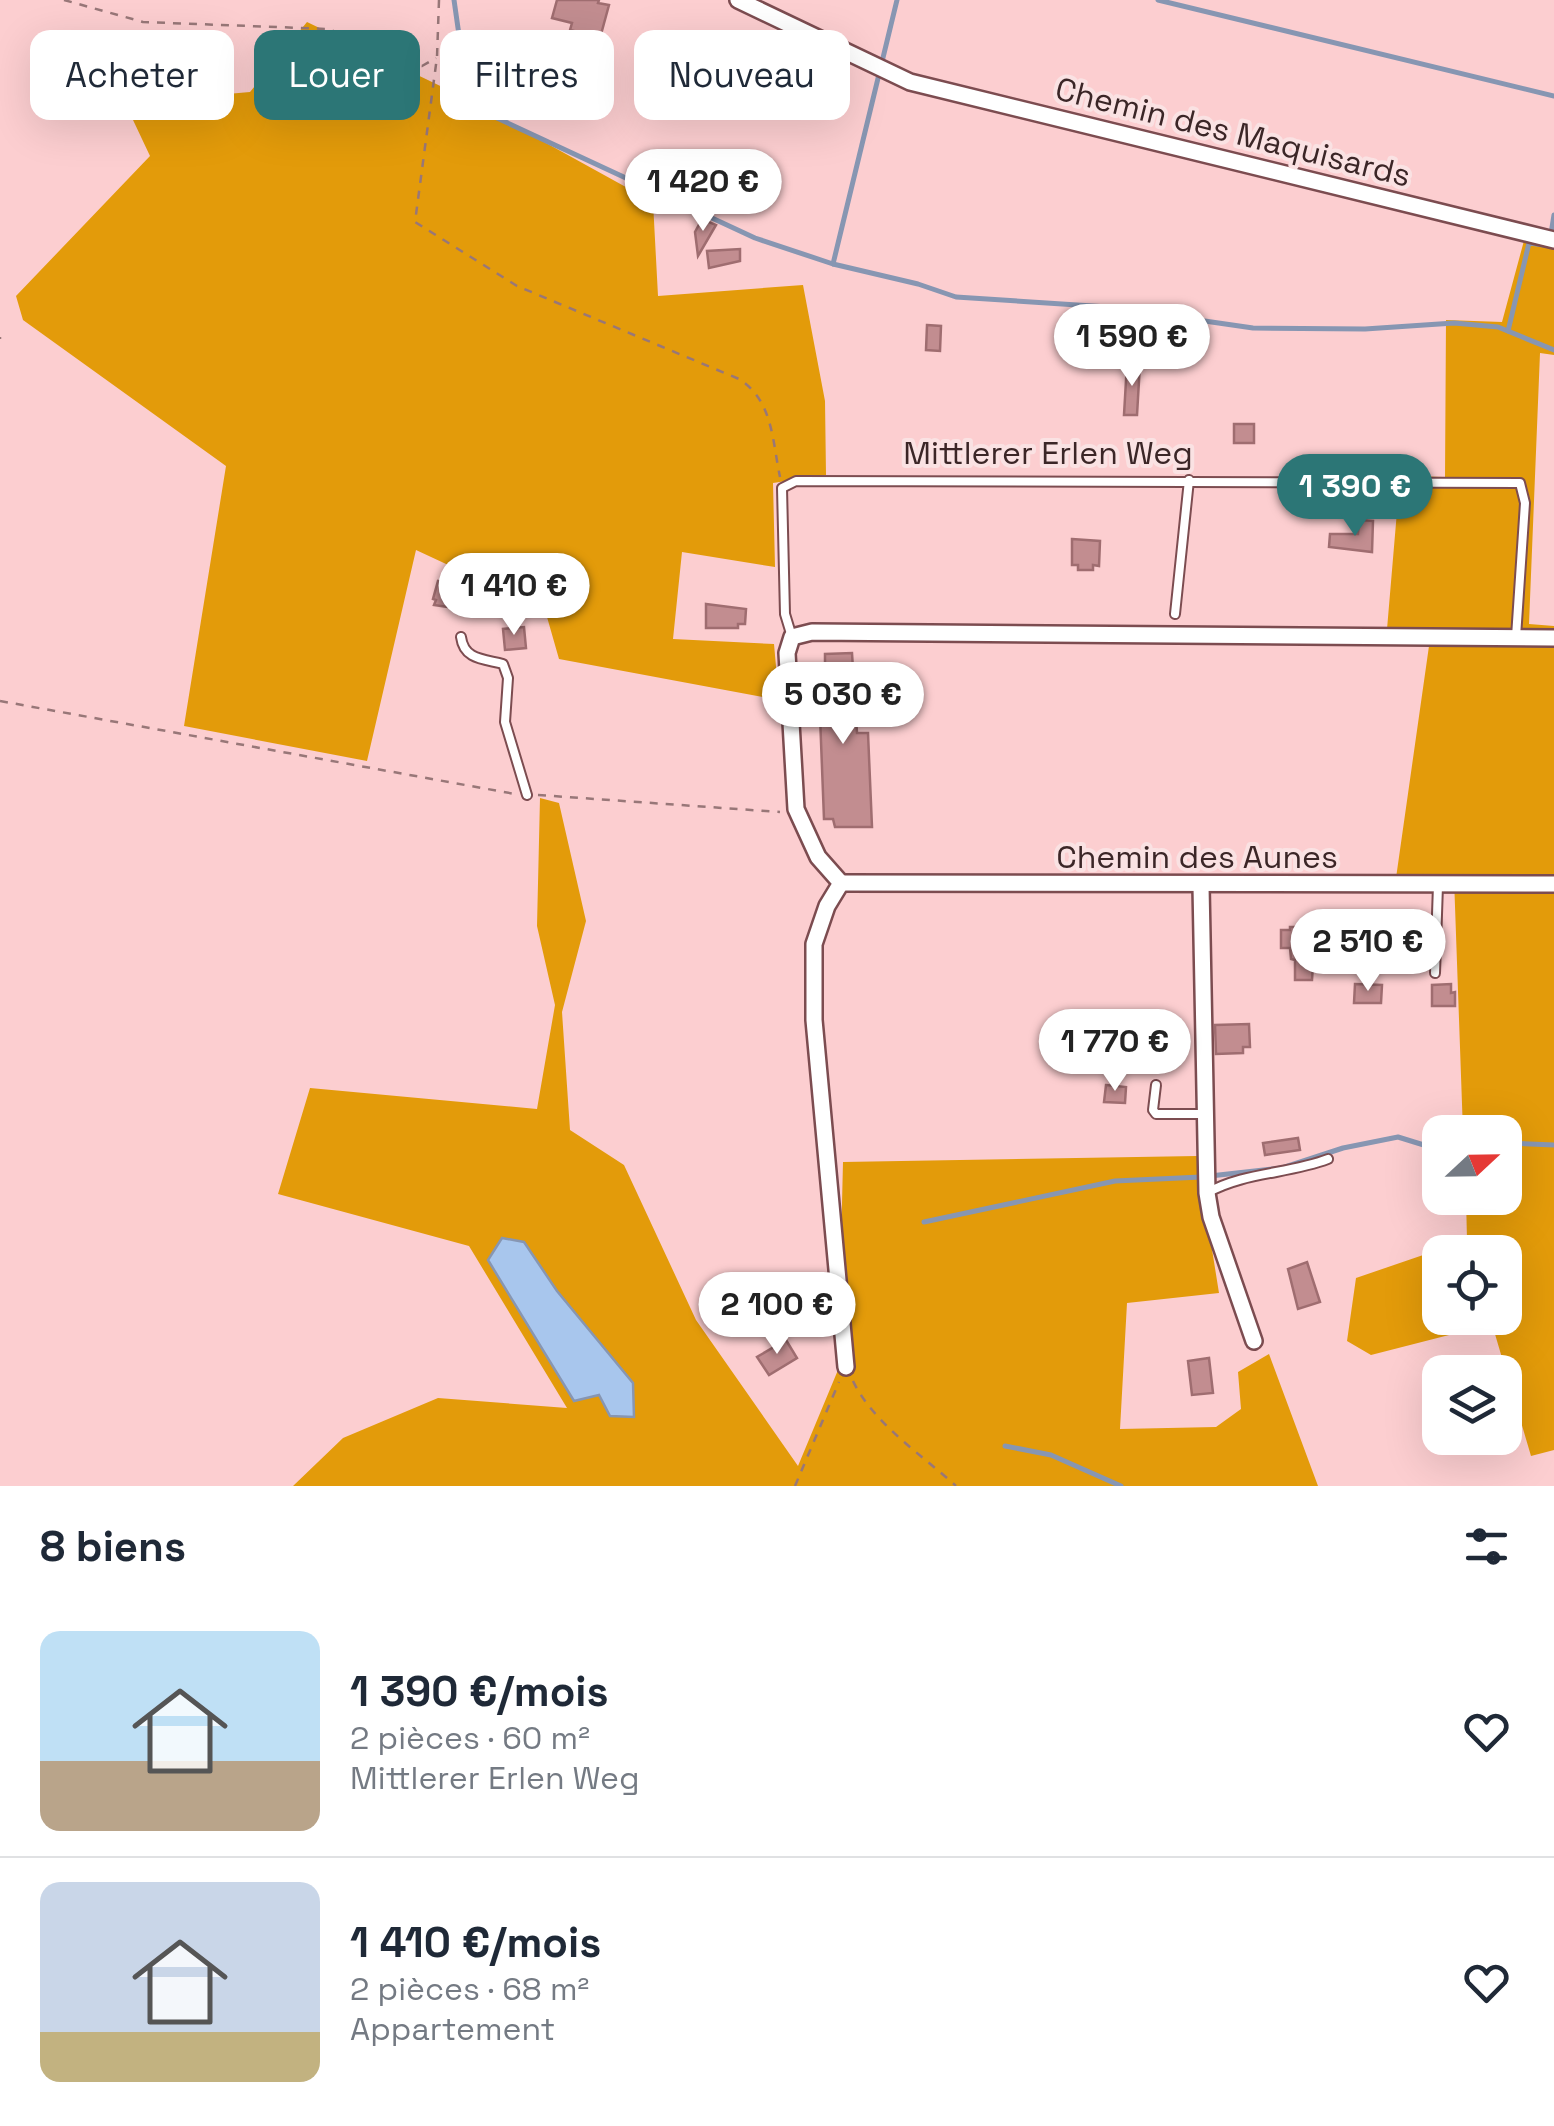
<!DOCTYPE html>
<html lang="fr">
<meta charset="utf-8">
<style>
:root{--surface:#fff;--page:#f6f6f7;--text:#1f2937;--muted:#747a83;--line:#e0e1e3;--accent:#2c7676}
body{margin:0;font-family:"Space Grotesk",sans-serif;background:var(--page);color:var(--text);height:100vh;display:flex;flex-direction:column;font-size:38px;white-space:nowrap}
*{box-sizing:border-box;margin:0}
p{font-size:32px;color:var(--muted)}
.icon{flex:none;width:55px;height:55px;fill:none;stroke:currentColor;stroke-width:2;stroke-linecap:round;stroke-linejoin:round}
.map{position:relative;height:1486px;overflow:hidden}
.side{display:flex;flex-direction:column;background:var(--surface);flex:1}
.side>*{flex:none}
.hud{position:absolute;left:30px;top:30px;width:1000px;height:90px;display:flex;gap:20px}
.needle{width:65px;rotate:68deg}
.controls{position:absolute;left:1422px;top:1115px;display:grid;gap:20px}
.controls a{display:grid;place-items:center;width:100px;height:100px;border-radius:20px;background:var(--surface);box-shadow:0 10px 40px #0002;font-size:50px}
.price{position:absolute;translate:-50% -85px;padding:0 22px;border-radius:35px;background:#fff;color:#222;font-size:32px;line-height:65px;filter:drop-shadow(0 2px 5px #0008)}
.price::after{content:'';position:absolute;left:50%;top:60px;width:30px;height:22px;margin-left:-15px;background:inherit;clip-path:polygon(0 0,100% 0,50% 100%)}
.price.active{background:var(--accent);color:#fff}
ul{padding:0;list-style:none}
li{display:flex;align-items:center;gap:30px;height:250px;padding:0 40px}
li+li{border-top:2px solid var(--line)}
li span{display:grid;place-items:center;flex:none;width:280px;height:200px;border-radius:20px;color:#555}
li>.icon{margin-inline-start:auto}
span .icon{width:120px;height:120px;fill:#fffc;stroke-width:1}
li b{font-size:42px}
h2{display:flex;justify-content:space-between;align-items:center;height:120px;padding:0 40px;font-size:42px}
.tag{padding:0 35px;border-radius:20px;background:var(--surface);box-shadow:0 10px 40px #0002;font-size:35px;line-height:90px}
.tag.active{background:var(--accent);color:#fff}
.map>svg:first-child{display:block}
.green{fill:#e39b0a;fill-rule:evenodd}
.water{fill:#a8c6ed;stroke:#8796b2;stroke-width:2.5}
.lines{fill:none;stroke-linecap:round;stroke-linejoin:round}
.stream{stroke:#8796b2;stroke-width:5}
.building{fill:#c28d90;stroke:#9f6d70;stroke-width:2.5}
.service-casing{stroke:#7c4c50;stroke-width:12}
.minor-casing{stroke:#7c4c50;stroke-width:20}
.path{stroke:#987778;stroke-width:2.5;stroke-dasharray:8 8;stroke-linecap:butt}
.service{stroke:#fff;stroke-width:8}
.minor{stroke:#fff;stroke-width:15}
.labels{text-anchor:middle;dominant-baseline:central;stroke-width:8;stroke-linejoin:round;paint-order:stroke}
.street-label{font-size:32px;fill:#3b2627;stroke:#fae2e3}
</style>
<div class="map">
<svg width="1554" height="1486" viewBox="0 0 1554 1486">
<rect width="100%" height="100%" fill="#fcced0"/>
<g class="green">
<path d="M307,22L457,94L653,202L658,296L803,285L825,401L826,475L773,483L775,567L682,552L673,639L774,644L779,700L559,659L545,610L416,550L367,761L184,726L226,466L23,320L16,296L150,156L125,103L250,92Z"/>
<path d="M1525,237L1554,238V355L1540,353L1529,624L1554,626V1450L1531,1456L1492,1324L1371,1355L1347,1341L1356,1278L1467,1240L1466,1198H1505V1132H1463L1454,878H1396L1429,646L1386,641L1400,476L1445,477L1446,320L1502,322ZM1440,1252H1505V1318H1440Z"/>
<path d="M540,798L559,803L586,921L562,1012L570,1130L624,1165L696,1320L798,1466L838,1370L843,1162L1197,1156L1219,1293L1127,1303L1120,1429L1216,1427L1241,1409L1238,1372L1269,1354L1318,1486H293L343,1438L438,1398L567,1408L469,1246L278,1194L310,1088L537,1109L555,1005L537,926Z"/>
</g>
<path class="water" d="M502,1238L524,1242L557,1291L633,1383L634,1417L610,1416L599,1395L574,1401L488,1260Z"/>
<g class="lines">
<g class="stream">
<path d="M454,0L469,105L755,238L833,264L918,284L956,297L1108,307L1253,328L1365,329L1454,323L1498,327L1554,350"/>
<path d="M1158,0L1554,96"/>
<path d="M1551,234L1554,215"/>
<path d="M833,264L897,0"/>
<path d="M1508,331L1529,243L1544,245"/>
<path d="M1505,1143L1554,1145"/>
<path d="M1210,1176L1282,1168L1343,1148L1398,1137L1440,1150"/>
<path d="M924,1222L1115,1181L1201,1177"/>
<path d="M1005,1446L1051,1455L1121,1486"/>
</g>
</g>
<g class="building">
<path d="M557,0H599L598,3L609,5L600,38L570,30L572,23L552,18Z"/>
<path d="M702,219L716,225L698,256L695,232Z"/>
<path d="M740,249V261L709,268L707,251Z"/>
<path d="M1147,324L1191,328L1190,339L1146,337Z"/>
<path d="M927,325L941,326L940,351L926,350Z"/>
<path d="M1127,363L1140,364L1137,415H1124Z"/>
<rect x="1234" y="424" width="20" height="19"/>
<path d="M1359,520L1373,521L1372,552L1329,547L1330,534H1358Z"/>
<path d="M1072,539L1100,541L1099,566L1093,565V570H1078V565H1072Z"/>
<path d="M438,581L458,584L455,608L434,605L436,600L433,599Z"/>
<path d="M706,604L746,609L745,624H738V628H706Z"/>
<path d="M524,627L526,648L505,650L503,629Z"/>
<path d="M852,653L857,733H868L872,827H835L833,819H824L818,664H825V654Z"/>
<path d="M1290,927H1317L1318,950H1314L1312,980H1295V960L1291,959L1290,948H1281V930H1290Z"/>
<path d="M1355,984L1382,985L1381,1003H1354Z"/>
<path d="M1451,984V993L1455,992V1006H1432V985Z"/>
<path d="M1249,1024L1250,1047H1243V1053L1216,1054L1215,1025Z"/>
<path d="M1106,1085L1126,1087L1125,1103L1104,1102Z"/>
<path d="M1298,1138L1300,1150L1265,1155L1263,1143Z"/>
<path d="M1307,1262L1320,1302L1298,1309L1288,1269Z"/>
<path d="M786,1340L797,1358L769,1375L757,1357Z"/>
<path d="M1209,1358L1213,1393L1192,1395L1188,1361Z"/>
</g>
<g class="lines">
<defs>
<g id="service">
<path d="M1175,614L1189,480"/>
<path d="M461,637C464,660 484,659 503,664L508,678L505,722L527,795"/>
<path d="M792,637L785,614L782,488L796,481L1520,483L1525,503L1516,637"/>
<path d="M1435,973L1438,885"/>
<path d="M1156,1085L1153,1110L1156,1114H1205"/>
<path d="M1207,1193C1244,1172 1289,1174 1328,1159"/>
</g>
<g id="minor">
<path d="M738,0L910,82L1554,240"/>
<path d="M841,883L1554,884"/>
<path d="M1201,886L1207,1193L1211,1217L1254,1341"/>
<path d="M846,1367L814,1020V944L827,906L841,883L818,857L796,809L787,653L792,637L812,632L1554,638"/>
</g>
</defs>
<use href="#service" class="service-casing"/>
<use href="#minor" class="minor-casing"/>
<g class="path">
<path d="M64,0L143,22L328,29L422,66L436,58"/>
<path d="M439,0L437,57L415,222L517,286L739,379C773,401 772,439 780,477"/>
<path d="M0,337V339"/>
<path d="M0,701L515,794"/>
<path d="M538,795L780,812"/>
<path d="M853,1381C873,1423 922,1455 956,1486"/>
<path d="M795,1486L839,1382"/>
</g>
<use href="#service" class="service"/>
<use href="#minor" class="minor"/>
</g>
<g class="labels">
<g class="street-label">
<text transform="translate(1233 132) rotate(14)">Chemin des Maquisards</text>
<text x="1048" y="453">Mittlerer Erlen Weg</text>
<text x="1197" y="857">Chemin des Aunes</text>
</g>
</g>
</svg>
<div class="controls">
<a><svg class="needle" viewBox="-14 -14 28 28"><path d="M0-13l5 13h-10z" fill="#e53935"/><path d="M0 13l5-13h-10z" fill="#747a83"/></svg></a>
<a><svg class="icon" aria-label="locate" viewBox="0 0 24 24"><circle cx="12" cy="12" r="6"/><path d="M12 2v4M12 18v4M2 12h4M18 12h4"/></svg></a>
<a><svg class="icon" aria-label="layers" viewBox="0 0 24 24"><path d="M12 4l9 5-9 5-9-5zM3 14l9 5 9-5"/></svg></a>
</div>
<b class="price" style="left:703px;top:234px">1 420 €</b>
<b class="price" style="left:1132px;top:389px">1 590 €</b>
<b class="price active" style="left:1355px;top:539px">1 390 €</b>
<b class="price" style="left:514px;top:638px">1 410 €</b>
<b class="price" style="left:843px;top:747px">5 030 €</b>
<b class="price" style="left:1368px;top:994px">2 510 €</b>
<b class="price" style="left:1115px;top:1094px">1 770 €</b>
<b class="price" style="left:777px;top:1357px">2 100 €</b>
<div class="hud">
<a class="tag">Acheter</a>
<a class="tag active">Louer</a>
<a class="tag">Filtres</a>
<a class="tag">Nouveau</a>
</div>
</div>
<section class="side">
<h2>8 biens<svg class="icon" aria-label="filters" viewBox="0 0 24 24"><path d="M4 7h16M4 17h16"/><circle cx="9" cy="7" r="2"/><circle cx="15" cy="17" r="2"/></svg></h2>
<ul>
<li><span style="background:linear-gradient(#bfe0f5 65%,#b9a48a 0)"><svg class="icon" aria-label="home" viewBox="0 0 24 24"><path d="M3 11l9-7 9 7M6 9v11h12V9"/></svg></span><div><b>1 390 €/mois</b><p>2 pièces · 60 m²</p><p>Mittlerer Erlen Weg</p></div><svg class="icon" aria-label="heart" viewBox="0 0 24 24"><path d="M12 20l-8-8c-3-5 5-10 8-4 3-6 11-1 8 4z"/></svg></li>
<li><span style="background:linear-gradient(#c9d6e8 75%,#c2b280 0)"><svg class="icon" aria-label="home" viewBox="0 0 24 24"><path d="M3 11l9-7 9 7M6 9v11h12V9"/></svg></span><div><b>1 410 €/mois</b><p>2 pièces · 68 m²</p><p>Appartement</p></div><svg class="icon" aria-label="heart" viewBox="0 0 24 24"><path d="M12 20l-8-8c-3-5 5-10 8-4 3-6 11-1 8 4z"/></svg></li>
</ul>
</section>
